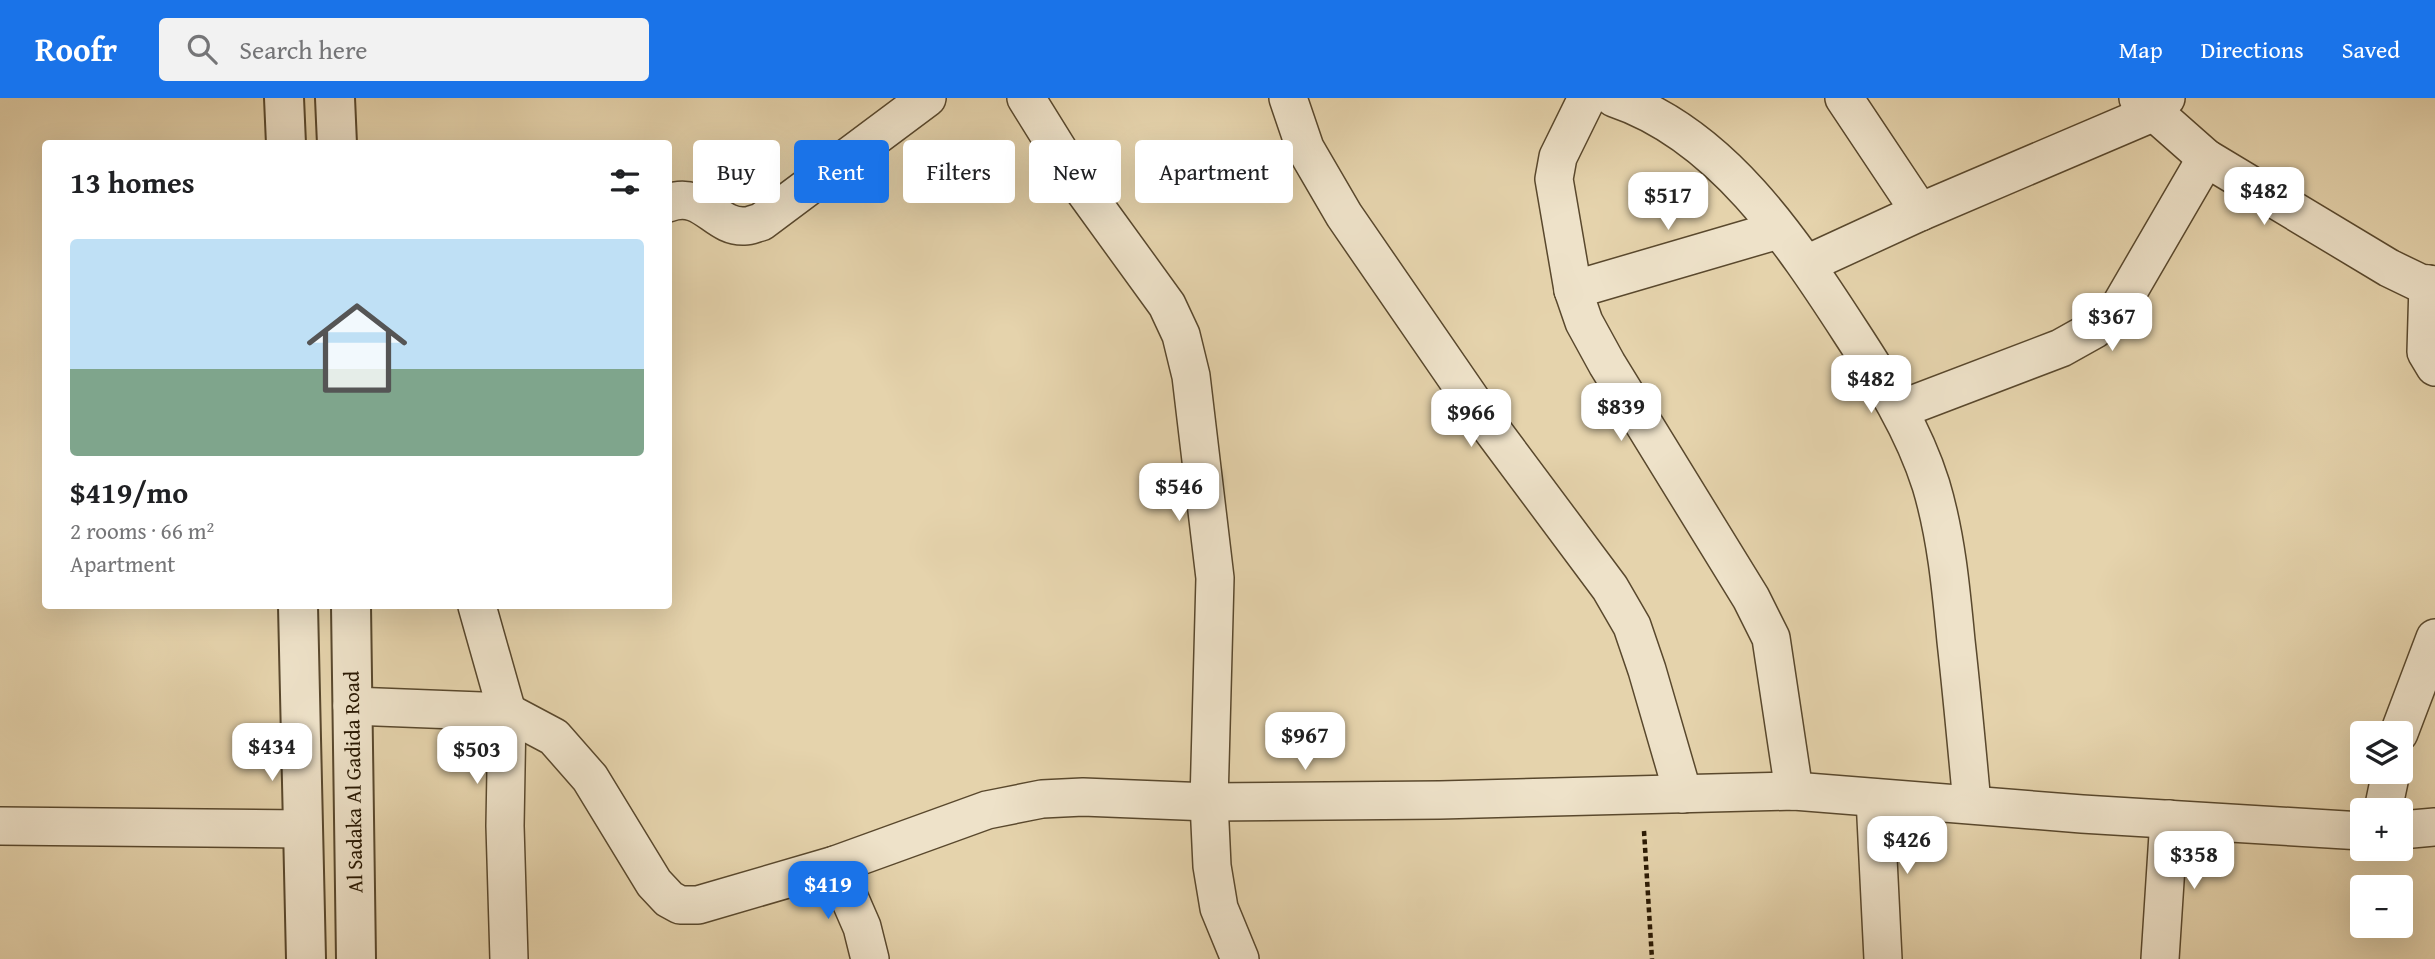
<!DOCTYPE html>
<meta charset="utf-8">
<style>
:root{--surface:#fff;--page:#f2f2f2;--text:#202124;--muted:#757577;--line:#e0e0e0;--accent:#1a73e8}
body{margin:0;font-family:"Gentium Book Plus",serif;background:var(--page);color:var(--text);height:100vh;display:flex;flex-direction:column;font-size:26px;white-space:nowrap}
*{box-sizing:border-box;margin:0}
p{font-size:23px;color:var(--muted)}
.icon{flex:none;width:38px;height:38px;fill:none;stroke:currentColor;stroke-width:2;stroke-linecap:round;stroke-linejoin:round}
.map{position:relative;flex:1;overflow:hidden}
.side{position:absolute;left:42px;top:42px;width:630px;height:469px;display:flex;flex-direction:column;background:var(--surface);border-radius:7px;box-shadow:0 7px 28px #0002}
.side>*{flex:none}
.guide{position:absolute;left:693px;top:42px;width:665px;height:63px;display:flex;gap:14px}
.controls{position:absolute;left:2350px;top:623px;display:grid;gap:14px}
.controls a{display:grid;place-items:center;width:63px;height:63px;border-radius:7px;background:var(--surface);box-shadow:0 7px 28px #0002;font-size:35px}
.price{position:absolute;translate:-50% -60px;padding:0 16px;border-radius:14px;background:#fff;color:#222;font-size:23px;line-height:46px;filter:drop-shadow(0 2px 4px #0008)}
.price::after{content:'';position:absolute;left:50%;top:42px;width:21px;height:16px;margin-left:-10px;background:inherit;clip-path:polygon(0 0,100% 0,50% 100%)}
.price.current{background:var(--accent);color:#fff}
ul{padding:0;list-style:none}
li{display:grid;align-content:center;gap:14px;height:371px;padding:0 28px}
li+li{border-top:2px solid var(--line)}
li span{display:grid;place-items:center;height:217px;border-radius:7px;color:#555}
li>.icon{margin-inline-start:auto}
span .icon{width:126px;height:126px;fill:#fffc;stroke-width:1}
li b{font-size:30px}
h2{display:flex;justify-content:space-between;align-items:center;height:84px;padding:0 28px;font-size:30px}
.chip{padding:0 24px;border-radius:7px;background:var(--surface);box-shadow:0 7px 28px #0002;font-size:24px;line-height:63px}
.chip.current{background:var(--accent);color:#fff}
header{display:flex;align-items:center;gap:42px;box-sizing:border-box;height:98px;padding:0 35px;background:var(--accent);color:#fff}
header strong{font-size:33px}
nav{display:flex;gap:38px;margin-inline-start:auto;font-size:24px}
.search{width:490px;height:63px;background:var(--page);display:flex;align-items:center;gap:18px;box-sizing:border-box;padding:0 24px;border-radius:7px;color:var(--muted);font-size:26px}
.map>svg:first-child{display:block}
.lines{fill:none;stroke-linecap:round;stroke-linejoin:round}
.minor-casing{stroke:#59482d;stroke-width:40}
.tertiary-casing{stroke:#59482d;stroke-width:42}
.path{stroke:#2a1903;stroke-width:4.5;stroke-dasharray:5 3.5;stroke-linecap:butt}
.minor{stroke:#eee2c9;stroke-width:37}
.tertiary{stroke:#eee2c9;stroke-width:38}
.labels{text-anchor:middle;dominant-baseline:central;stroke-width:5;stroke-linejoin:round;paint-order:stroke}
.street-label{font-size:21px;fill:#2a1903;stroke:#eee2c9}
</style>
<header>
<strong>Roofr</strong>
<div class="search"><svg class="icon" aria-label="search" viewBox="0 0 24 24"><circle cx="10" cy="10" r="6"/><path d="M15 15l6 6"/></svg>Search here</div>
<nav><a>Map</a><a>Directions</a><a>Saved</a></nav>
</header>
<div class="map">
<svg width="2435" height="861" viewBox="0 0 2435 861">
<rect width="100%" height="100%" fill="#e5d3ac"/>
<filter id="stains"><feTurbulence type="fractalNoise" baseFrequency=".00286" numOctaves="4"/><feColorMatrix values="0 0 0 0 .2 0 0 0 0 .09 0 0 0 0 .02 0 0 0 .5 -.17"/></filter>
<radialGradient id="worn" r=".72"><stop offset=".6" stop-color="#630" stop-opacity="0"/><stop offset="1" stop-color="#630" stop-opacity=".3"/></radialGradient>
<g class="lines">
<defs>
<g id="minor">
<path d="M1026,0L1080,87L1167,207L1181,237L1191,278L1215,480L1209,704L1212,768L1219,810L1240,861"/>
<path d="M1288,0L1305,50L1344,117L1490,329L1610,490L1632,528L1647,572L1683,696"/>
<path d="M1587,0L1558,59L1554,81L1573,192L1584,224L1607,266L1751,500L1771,540L1794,693"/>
<path d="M1614,0C1721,36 1791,142 1850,233C1882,282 1913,330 1931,387C1946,437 1951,490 1956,543C1962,597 1967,651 1972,706"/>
<path d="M1844,0L1920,114"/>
<path d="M2138,0L2206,60L2389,170L2420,185L2435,187"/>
<path d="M668,105C704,92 715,130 745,128C750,128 756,125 761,124L927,0"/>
<path d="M1807,166L1920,114L2152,15L2166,0"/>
<path d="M2428,186L2426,254L2435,269"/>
<path d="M1573,192L1778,132"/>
<path d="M1901,311L2061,250L2095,231L2120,208L2206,60"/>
<path d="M477,508L507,614L505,728L509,861"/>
<path d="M352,608L507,614L554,639L590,680L654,785L669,801L680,807H698L835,767L987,712L1042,701L1083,699L1209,704L1440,702L1794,693L2082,716L2362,733"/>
<path d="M2399,635L2435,540"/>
<path d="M1875,700L1883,861"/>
<path d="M2383,712L2391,674"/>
<path d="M0,728L303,731"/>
<path d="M2401,732L2435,729"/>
<path d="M835,767L862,829L870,861"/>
<path d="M2160,861L2169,721"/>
</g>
<g id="tertiary">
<path d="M284,0L286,46"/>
<path d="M335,0L337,46"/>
<path d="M298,508L306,861"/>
<path d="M351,508L356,861"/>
</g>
</defs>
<use href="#minor" class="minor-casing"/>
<use href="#tertiary" class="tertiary-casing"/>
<path class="path" d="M1644,733L1652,861"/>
<use href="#minor" class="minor"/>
<use href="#tertiary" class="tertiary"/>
</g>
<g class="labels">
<g class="street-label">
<text transform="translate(353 684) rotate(-91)">Al Sadaka Al Gadida Road</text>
</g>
</g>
<rect width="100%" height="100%" filter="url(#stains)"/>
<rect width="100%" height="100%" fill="url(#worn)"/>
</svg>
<div class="controls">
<a><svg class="icon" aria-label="layers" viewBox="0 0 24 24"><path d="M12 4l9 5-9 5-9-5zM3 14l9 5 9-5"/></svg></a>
<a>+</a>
<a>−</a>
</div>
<b class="price" style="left:2264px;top:129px">$482</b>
<b class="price" style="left:1668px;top:134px">$517</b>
<b class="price" style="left:2112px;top:255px">$367</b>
<b class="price" style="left:1871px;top:317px">$482</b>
<b class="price" style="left:1621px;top:345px">$839</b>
<b class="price" style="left:1471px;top:351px">$966</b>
<b class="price" style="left:1179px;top:425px">$546</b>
<b class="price" style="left:1305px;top:674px">$967</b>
<b class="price" style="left:272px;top:685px">$434</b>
<b class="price" style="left:477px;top:688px">$503</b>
<b class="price" style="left:1907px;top:778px">$426</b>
<b class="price" style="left:2194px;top:793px">$358</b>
<b class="price current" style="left:828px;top:823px">$419</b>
<div class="guide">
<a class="chip">Buy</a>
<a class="chip current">Rent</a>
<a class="chip">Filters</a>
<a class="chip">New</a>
<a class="chip">Apartment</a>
</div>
<section class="side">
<h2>13 homes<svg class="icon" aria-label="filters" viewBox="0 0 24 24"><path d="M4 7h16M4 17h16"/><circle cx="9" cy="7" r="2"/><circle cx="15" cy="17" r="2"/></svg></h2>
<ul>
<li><span style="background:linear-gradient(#bfe0f5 60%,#7fa58c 0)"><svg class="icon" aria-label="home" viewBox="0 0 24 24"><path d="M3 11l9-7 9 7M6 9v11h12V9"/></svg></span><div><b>$419/mo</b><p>2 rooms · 66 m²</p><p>Apartment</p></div></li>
</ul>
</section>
</div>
